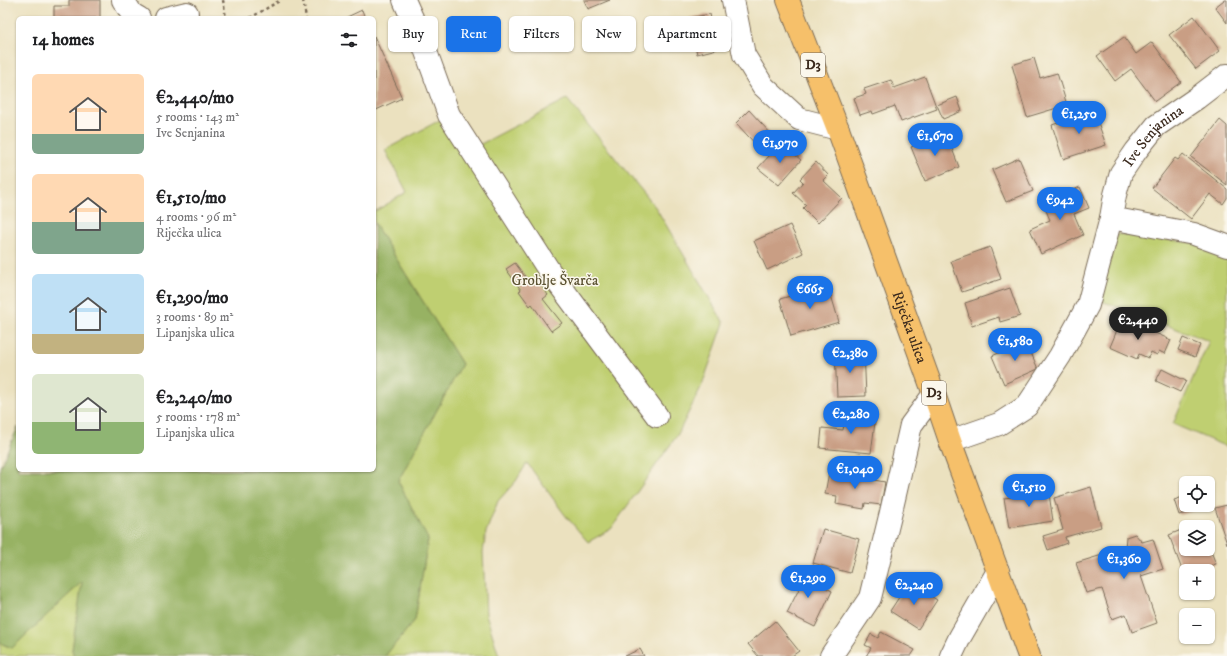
<!DOCTYPE html>
<meta charset="utf-8">
<style>
:root{--surface:#fff;--page:#f2f2f2;--text:#202124;--muted:#757577;--accent:#1a73e8}
body{margin:0;font-family:"IM FELL DW Pica",serif;background:var(--page);color:var(--text);height:100vh;display:flex;flex-direction:column;font-size:15px;white-space:nowrap}
*{box-sizing:border-box;margin:0}
p{font-size:13px;color:var(--muted)}
.icon{flex:none;width:22px;height:22px;fill:none;stroke:currentColor;stroke-width:2;stroke-linecap:round;stroke-linejoin:round}
.map{position:relative;flex:1;overflow:hidden}
.drawer{position:absolute;left:16px;top:16px;width:360px;height:456px;display:flex;flex-direction:column;background:var(--surface);border-radius:6px;box-shadow:0 1px 3px #0004}
.drawer>*{flex:none}
.hud{position:absolute;left:388px;top:16px;width:380px;height:36px;display:flex;gap:8px}
.controls{position:absolute;left:1179px;top:476px;display:grid;gap:8px}
.controls a{display:grid;place-items:center;width:36px;height:36px;border-radius:6px;background:var(--surface);box-shadow:0 1px 3px #0004;font-size:20px}
.price{position:absolute;translate:-50% -34px;padding:0 9px;border-radius:14px;background:var(--accent);color:#fff;font-size:13px;line-height:26px;filter:drop-shadow(0 1px 2px #0008)}
.price::after{content:'';position:absolute;left:50%;top:24px;width:12px;height:9px;margin-left:-6px;background:inherit;clip-path:polygon(0 0,100% 0,50% 100%)}
.price.active{background:#222;color:#fff}
ul{padding:0;list-style:none}
li{display:flex;align-items:center;gap:12px;height:100px;padding:0 16px}
li span{display:grid;place-items:center;flex:none;width:112px;height:80px;border-radius:6px;color:#555}
li>.icon{margin-inline-start:auto}
span .icon{width:48px;height:48px;fill:#fffc;stroke-width:1}
li b{font-size:17px}
h2{display:flex;justify-content:space-between;align-items:center;height:48px;padding:0 16px;font-size:17px}
.pill{padding:0 14px;border-radius:6px;background:var(--surface);box-shadow:0 1px 3px #0004;font-size:14px;line-height:36px}
.pill.active{background:var(--accent);color:#fff}
.map>svg:first-child{display:block}
.green{fill:#bfcf71;stroke:#7d7c48}
.forest{fill:#97b263;stroke:#696e40}
.building{fill:#c99e84}
.lines{fill:none;stroke-linecap:round;stroke-linejoin:round}
.minor-casing{stroke:#796a56;stroke-width:24}
.major-casing{stroke:#796a56;stroke-width:24}
.path{stroke:#796a56;stroke-width:2.5;stroke-dasharray:3 3;stroke-linecap:butt}
.minor{stroke:#fff;stroke-width:22}
.major{stroke:#f6c06b;stroke-width:22}
.labels{text-anchor:middle;dominant-baseline:central;stroke-width:3;stroke-linejoin:round;paint-order:stroke}
.shield{fill:#fbf7ec;stroke:#75685c;stroke-width:1}
.shield-label{font-size:14px;font-weight:bold;fill:#3b2a1e}
.street-label{font-size:15px;fill:#3b2a1e;stroke:#fbf7ec}
.park-label{font-size:15px;fill:#5c5333;stroke:#fbf7ec}
</style>
<div class="map">
<svg width="1227" height="656" viewBox="0 0 1227 656">
<rect width="100%" height="100%" fill="#fbf7ec"/>
<filter id="ink" filterUnits="userSpaceOnUse"><feTurbulence type="fractalNoise" baseFrequency=".025" numOctaves="2"/><feDisplacementMap in="SourceGraphic" scale="8" xChannelSelector="R" yChannelSelector="G"/><feConvolveMatrix kernelMatrix="1 2 1 2 8 2 1 2 1" color-interpolation-filters="sRGB"/></filter>
<filter id="wash" filterUnits="userSpaceOnUse"><feTurbulence type="fractalNoise" baseFrequency=".012" numOctaves="4" result="noise"/><feDisplacementMap in="SourceGraphic" scale="16" xChannelSelector="R" yChannelSelector="G"/><feGaussianBlur stdDeviation="0.9" result="paint"/><feColorMatrix in="noise" values="0 0 0 0 0 0 0 0 0 0 0 0 0 0 0 0 0 1.4 0 .05"/><feComposite in="paint" operator="in"/></filter>
<g filter="url(#wash)">
<rect width="100%" height="100%" fill="#ebe1bf"/>
<g class="green">
<path d="M567,99L656,208L724,323L702,385L678,434L611,529L588,542L565,515L527,463L516,481L498,501L486,532L483,552L486,614L499,656H385L415,620L428,540L398,481L462,364L374,223V212L407,192L385,150L449,115L477,146Z"/>
<path d="M1117,234L1195,243L1227,256V447L1173,424L1209,341L1099,300Z"/>
<path d="M83,581L72,650L74,656H0V643L12,648Z"/>
</g>
<path class="forest" d="M374,223L462,364L398,481L428,539L415,620L385,656H74L72,650L82,582L12,648L0,643V467L18,427V470H374Z"/>
<g id="blocks">
<g class="building">
<path d="M69,0H100V18H54V6H69Z"/>
<path d="M584,0H610L588,9Z"/>
<path d="M1224,0H1227V23L1215,7Z"/>
<path d="M362,10L365,18H345Z"/>
<path d="M710,14L717,49L697,54L689,18Z"/>
<path d="M1194,16L1220,51L1196,69L1169,35Z"/>
<path d="M374,36L402,98L374,111Z"/>
<path d="M1124,37L1136,54L1152,42L1181,82L1155,101L1131,69L1115,81L1097,56Z"/>
<path d="M1034,58L1040,78L1057,73L1067,105L1027,117L1012,65Z"/>
<path d="M925,77L937,109L901,122L895,106L873,114L872,111L860,115L854,98L866,94L864,89L891,80L894,88Z"/>
<path d="M957,97L962,111L943,119L937,105Z"/>
<path d="M749,110L773,136L760,149L736,123Z"/>
<path d="M1094,111L1106,145L1063,159L1052,125Z"/>
<path d="M1220,120L1227,126V185L1191,157Z"/>
<path d="M946,133L959,167L925,181L911,147Z"/>
<path d="M781,143L801,160L779,185L758,168Z"/>
<path d="M1183,154L1227,189V198L1223,204L1210,194L1191,219L1152,188L1175,158L1178,160Z"/>
<path d="M1019,158L1033,191L1006,202L992,170Z"/>
<path d="M816,162L828,175L823,180L842,198L818,223L803,208L806,205L793,193L803,182L800,179Z"/>
<path d="M1080,187L1089,208L1074,214L1083,235L1041,254L1030,229L1050,220L1043,203Z"/>
<path d="M790,225L803,253L767,270L754,241Z"/>
<path d="M990,247L1001,279L962,292L951,261Z"/>
<path d="M515,263L530,283L537,279L548,295L543,299L562,323L551,331L532,304L530,306L519,291L521,290L506,269Z"/>
<path d="M828,285L839,322L791,336L780,299Z"/>
<path d="M1010,288L1020,316L1000,322L999,317L972,326L965,303Z"/>
<path d="M1122,318L1171,340L1165,354L1159,351L1157,355L1151,352L1148,358L1139,354L1137,359L1110,347Z"/>
<path d="M1183,338L1200,345L1195,357L1178,350Z"/>
<path d="M1026,341L1038,369L1004,384L992,356Z"/>
<path d="M864,350L866,396L837,397L835,351Z"/>
<path d="M1162,369L1186,381L1180,392L1156,381Z"/>
<path d="M853,413L876,415L871,453L820,448L822,428L843,430L845,420L853,421Z"/>
<path d="M829,472L885,482L881,505L865,503L864,509L836,504L837,496L825,494Z"/>
<path d="M1048,487L1053,521L1009,528L1004,498L1026,495L1025,491Z"/>
<path d="M1091,487L1101,527L1065,537L1067,543L1048,550L1043,536L1063,530L1054,498Z"/>
<path d="M1186,496V505H1202L1203,508L1179,515L1174,500Z"/>
<path d="M1227,505V544L1215,508Z"/>
<path d="M1186,528V549H1208V544L1216,564L1196,571H1186V575H1184L1169,535Z"/>
<path d="M823,529L859,539L850,573L813,563Z"/>
<path d="M1135,534L1142,542L1153,539L1163,569L1141,576L1157,623L1132,632L1126,614L1112,619L1102,589L1086,593L1076,563L1125,548L1126,537Z"/>
<path d="M794,571L832,591L815,627L787,613L799,589L788,583Z"/>
<path d="M909,582L937,600L918,629L890,611Z"/>
<path d="M775,621L799,651L792,656H758L748,644Z"/>
<path d="M881,632L915,650L911,656H866L871,648L865,645L871,634L878,638Z"/>
<path d="M640,649L644,656H625Z"/>
</g>
</g>
</g>
<g filter="url(#ink)">
<use href="#blocks" fill-opacity="0" stroke="#796a56" stroke-width="1"/>
<g class="lines">
<defs>
<g id="minor">
<path d="M123,0L132,14L139,18"/>
<path d="M404,0L421,38L449,115L550,272L657,416"/>
<path d="M733,0L744,55L763,86L799,119L838,129"/>
<path d="M166,18L187,13"/>
<path d="M1111,218L1194,234L1227,246"/>
<path id="s1" d="M950,441L999,424L1027,406L1060,356L1088,305L1111,218L1115,195L1121,173L1136,151L1156,126L1197,98L1227,75"/>
<path d="M831,656L870,598L891,512L911,425L934,394"/>
<path d="M951,656L960,637L998,571"/>
</g>
<g id="major">
<path id="s2" d="M788,0L838,129L934,394L950,441L1029,656"/>
</g>
</defs>
<use href="#minor" class="minor-casing"/>
<use href="#major" class="major-casing"/>
<g class="path">
<path d="M223,0L226,18"/>
<path d="M303,0L306,18"/>
<path d="M250,18L281,0"/>
</g>
<use href="#minor" class="minor"/>
<use href="#major" class="major"/>
</g>
</g>
<g class="labels">
<g class="shield">
<rect x="801" y="53" width="24" height="24" rx="3"/>
<rect x="922" y="381" width="24" height="24" rx="3"/>
</g>
<g class="shield-label">
<text x="813" y="65">D3</text>
<text x="934" y="393">D3</text>
</g>
<g class="street-label">
<text stroke="none"><textPath href="#s1" startOffset="389">Ive Senjanina</textPath></text>
<text stroke="none"><textPath href="#s2" startOffset="349">Riječka ulica</textPath></text>
</g>
<g class="park-label">
<text x="555" y="280">Groblje Švarča</text>
</g>
</g>
</svg>
<div class="controls">
<a><svg class="icon" aria-label="locate" viewBox="0 0 24 24"><circle cx="12" cy="12" r="6"/><path d="M12 2v4M12 18v4M2 12h4M18 12h4"/></svg></a>
<a><svg class="icon" aria-label="layers" viewBox="0 0 24 24"><path d="M12 4l9 5-9 5-9-5zM3 14l9 5 9-5"/></svg></a>
<a>+</a>
<a>−</a>
</div>
<b class="price" style="left:1079px;top:135px">€1,250</b>
<b class="price" style="left:935px;top:157px">€1,670</b>
<b class="price" style="left:780px;top:164px">€1,970</b>
<b class="price" style="left:1060px;top:221px">€942</b>
<b class="price" style="left:810px;top:310px">€665</b>
<b class="price active" style="left:1138px;top:341px">€2,440</b>
<b class="price" style="left:1015px;top:362px">€1,580</b>
<b class="price" style="left:850px;top:374px">€2,380</b>
<b class="price" style="left:851px;top:435px">€2,280</b>
<b class="price" style="left:855px;top:490px">€1,040</b>
<b class="price" style="left:1029px;top:508px">€1,510</b>
<b class="price" style="left:1124px;top:580px">€1,360</b>
<b class="price" style="left:808px;top:599px">€1,290</b>
<b class="price" style="left:914px;top:606px">€2,240</b>
<div class="hud">
<a class="pill">Buy</a>
<a class="pill active">Rent</a>
<a class="pill">Filters</a>
<a class="pill">New</a>
<a class="pill">Apartment</a>
</div>
<section class="drawer">
<h2>14 homes<svg class="icon" aria-label="filters" viewBox="0 0 24 24"><path d="M4 7h16M4 17h16"/><circle cx="9" cy="7" r="2"/><circle cx="15" cy="17" r="2"/></svg></h2>
<ul>
<li><span style="background:linear-gradient(#ffd9b3 75%,#7fa58c 0)"><svg class="icon" aria-label="home" viewBox="0 0 24 24"><path d="M3 11l9-7 9 7M6 9v11h12V9"/></svg></span><div><b>€2,440/mo</b><p>5 rooms · 143 m²</p><p>Ive Senjanina</p></div></li>
<li><span style="background:linear-gradient(#ffd9b3 60%,#7fa58c 0)"><svg class="icon" aria-label="home" viewBox="0 0 24 24"><path d="M3 11l9-7 9 7M6 9v11h12V9"/></svg></span><div><b>€1,510/mo</b><p>4 rooms · 96 m²</p><p>Riječka ulica</p></div></li>
<li><span style="background:linear-gradient(#bfe0f5 75%,#c2b280 0)"><svg class="icon" aria-label="home" viewBox="0 0 24 24"><path d="M3 11l9-7 9 7M6 9v11h12V9"/></svg></span><div><b>€1,290/mo</b><p>3 rooms · 89 m²</p><p>Lipanjska ulica</p></div></li>
<li><span style="background:linear-gradient(#dfe7d0 60%,#8fb573 0)"><svg class="icon" aria-label="home" viewBox="0 0 24 24"><path d="M3 11l9-7 9 7M6 9v11h12V9"/></svg></span><div><b>€2,240/mo</b><p>5 rooms · 178 m²</p><p>Lipanjska ulica</p></div></li>
</ul>
</section>
</div>
